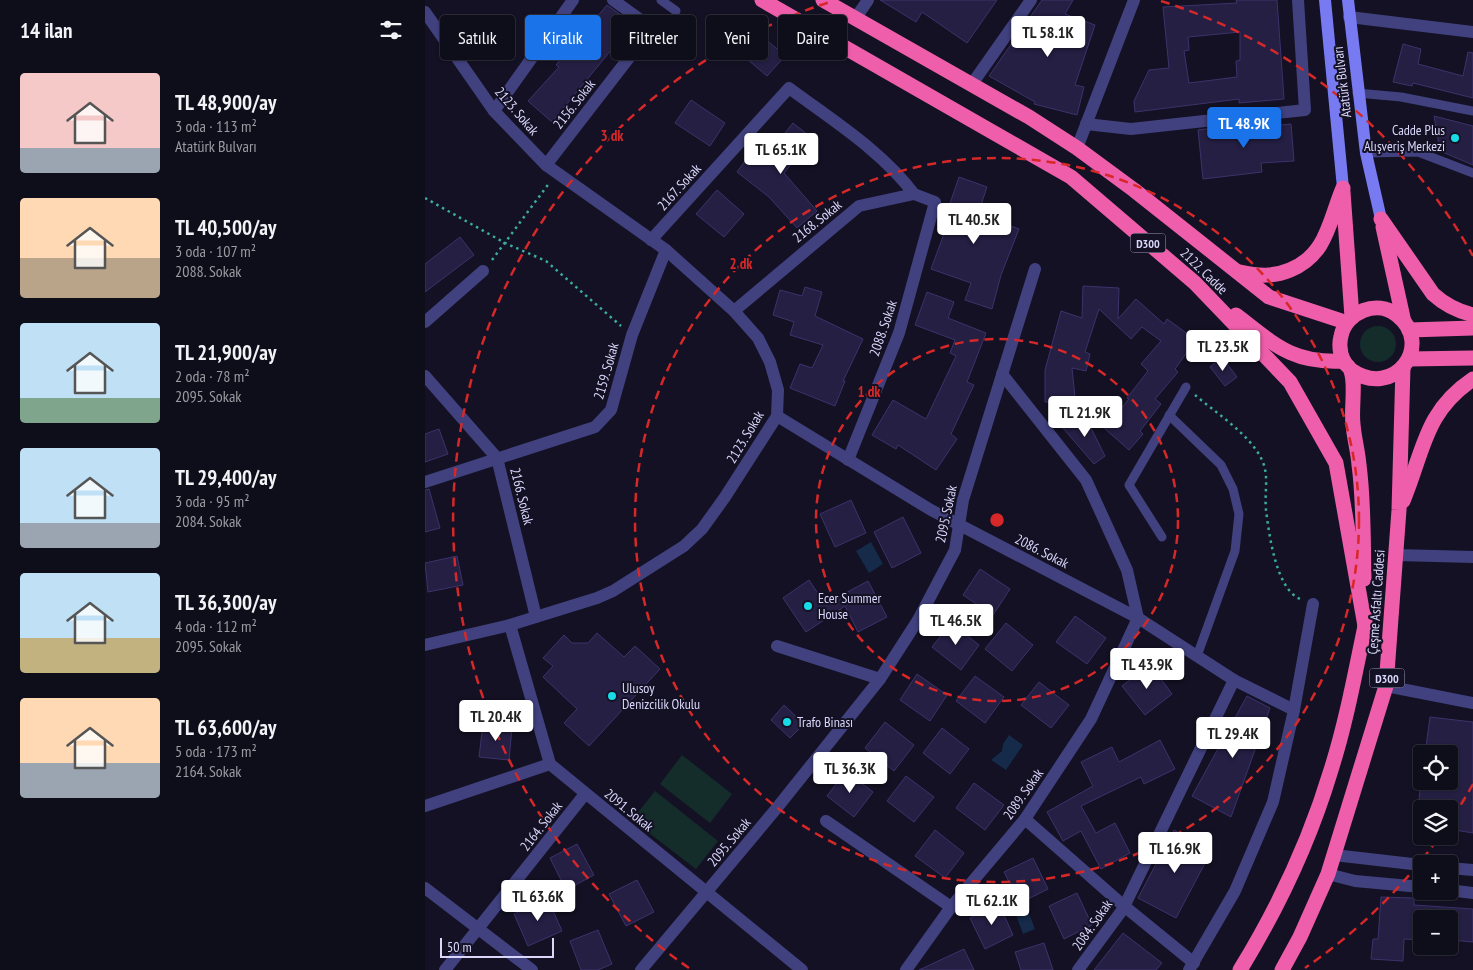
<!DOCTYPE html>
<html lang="tr">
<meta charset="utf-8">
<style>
:root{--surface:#0e0d1a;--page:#1c1b27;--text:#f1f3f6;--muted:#9b9ca2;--line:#2e2d39;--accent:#1a73e8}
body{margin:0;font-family:"PT Sans Narrow",sans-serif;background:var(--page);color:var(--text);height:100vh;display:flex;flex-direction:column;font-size:19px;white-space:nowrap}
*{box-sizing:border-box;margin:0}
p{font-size:16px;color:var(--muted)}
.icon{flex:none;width:28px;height:28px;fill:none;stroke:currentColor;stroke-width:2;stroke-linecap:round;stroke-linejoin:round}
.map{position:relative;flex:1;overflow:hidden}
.drawer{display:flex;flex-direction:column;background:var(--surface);width:425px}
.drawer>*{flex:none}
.top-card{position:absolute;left:15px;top:15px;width:475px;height:45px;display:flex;gap:10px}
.buttons{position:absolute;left:988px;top:745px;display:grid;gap:10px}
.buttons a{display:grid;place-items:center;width:45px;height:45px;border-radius:5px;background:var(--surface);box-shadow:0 1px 4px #0004,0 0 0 1px var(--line);font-size:25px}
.scale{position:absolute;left:15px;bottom:12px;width:114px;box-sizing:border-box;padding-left:5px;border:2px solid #dad7fb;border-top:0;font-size:14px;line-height:18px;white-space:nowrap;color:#dad7fb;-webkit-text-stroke:4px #131123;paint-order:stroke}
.price{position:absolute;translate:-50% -42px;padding:0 11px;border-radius:5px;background:#fff;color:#222;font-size:16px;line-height:32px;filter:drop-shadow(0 1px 2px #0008)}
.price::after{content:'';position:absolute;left:50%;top:30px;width:15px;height:11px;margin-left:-8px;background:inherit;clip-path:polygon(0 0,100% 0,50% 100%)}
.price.active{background:var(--accent);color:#fff}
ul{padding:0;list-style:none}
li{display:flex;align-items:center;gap:15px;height:125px;padding:0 20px}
li span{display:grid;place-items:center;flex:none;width:140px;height:100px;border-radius:5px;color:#555}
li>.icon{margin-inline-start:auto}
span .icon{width:60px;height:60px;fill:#fffc;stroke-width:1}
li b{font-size:21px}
h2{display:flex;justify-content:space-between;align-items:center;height:60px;padding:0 20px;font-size:21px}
.tag{padding:0 18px;border-radius:5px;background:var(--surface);box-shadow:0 1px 4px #0004,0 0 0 1px var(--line);font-size:18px;line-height:45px}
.tag.active{background:var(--accent);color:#fff}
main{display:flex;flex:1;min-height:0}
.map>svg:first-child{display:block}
.green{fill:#142d2b}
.water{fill:#152b49}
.building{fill:#241f43;stroke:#3c336c;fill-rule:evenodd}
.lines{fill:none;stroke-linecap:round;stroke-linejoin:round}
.path{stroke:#3baba0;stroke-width:2.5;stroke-dasharray:2.5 4;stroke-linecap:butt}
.lane{stroke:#40417e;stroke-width:9}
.street{stroke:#40417e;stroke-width:12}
.secondary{stroke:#787af2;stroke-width:12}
.highway{stroke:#ef5eaa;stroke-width:15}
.ring{fill:none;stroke:#d62828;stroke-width:2.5;stroke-dasharray:9 6}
.poi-dot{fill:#17dbe7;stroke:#131123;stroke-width:2}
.labels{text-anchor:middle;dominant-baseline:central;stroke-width:4;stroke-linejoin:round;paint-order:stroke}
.shield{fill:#131123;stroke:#9e9cba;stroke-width:1}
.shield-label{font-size:12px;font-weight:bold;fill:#dad7fb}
.street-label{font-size:14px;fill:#dad7fb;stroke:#131123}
.poi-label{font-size:14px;fill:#dad7fb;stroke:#131123;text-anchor:start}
.centre{fill:#d62828;stroke:#131123;stroke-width:2.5}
.ring-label{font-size:15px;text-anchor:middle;font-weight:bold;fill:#d62828;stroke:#131123;stroke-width:4;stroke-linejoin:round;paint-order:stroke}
</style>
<main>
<section class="drawer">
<h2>14 ilan<svg class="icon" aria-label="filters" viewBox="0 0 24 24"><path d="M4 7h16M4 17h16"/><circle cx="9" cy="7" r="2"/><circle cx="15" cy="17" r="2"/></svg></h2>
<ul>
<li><span style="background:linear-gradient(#f6c9c9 75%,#9aa5b1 0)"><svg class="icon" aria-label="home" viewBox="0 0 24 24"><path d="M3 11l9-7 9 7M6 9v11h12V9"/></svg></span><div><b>TL 48,900/ay</b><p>3 oda · 113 m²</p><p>Atatürk Bulvarı</p></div></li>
<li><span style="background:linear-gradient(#ffd9b3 60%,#b9a48a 0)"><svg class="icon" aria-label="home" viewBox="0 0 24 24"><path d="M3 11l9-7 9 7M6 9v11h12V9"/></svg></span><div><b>TL 40,500/ay</b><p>3 oda · 107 m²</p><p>2088. Sokak</p></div></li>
<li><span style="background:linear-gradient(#bfe0f5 75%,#7fa58c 0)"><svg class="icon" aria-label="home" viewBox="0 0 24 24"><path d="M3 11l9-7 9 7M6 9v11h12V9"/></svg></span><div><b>TL 21,900/ay</b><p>2 oda · 78 m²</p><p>2095. Sokak</p></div></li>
<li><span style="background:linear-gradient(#bfe0f5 75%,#9aa5b1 0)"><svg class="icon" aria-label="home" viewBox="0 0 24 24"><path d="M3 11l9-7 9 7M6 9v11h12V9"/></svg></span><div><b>TL 29,400/ay</b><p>3 oda · 95 m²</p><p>2084. Sokak</p></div></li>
<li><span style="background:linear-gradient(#bfe0f5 65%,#c2b280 0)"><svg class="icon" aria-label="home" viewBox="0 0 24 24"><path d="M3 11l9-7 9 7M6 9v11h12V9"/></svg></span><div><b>TL 36,300/ay</b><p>4 oda · 112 m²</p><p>2095. Sokak</p></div></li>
<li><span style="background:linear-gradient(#ffd9b3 65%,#9aa5b1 0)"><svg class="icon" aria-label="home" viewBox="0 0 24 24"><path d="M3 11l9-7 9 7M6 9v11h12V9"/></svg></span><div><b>TL 63,600/ay</b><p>5 oda · 173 m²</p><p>2164. Sokak</p></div></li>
</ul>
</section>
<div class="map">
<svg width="1048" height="970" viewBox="0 0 1048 970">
<rect width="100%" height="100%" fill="#131123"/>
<g class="green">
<circle cx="953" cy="344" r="18"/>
<path d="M257,755L307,794L285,823L235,784Z"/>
<path d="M230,791L293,841L271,869L207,820Z"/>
</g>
<g class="water">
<path d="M446,542L458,564L444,573L431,551Z"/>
<path d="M584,735L598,745L581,770L566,760L577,751L578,744Z"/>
<path d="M603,911L610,929L598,934L591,915Z"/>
</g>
<g class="building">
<path d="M455,0H572L542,43L497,12L491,22Z"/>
<path d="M617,0H648L640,14L670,25L650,85L659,87L652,115L609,104L610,102L564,76Z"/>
<path d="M811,0H852L859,99L814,103V99L710,112L709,101L724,70L744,68L738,7L812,3ZM815,32V60L811,61L812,77L764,83L759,51L764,50L763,37Z"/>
<path d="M182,5L211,26L190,51L187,49L127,122L103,101L134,67L131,65Z"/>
<path d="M327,27L360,56L342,76L309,48Z"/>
<path d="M978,44L996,49L993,64L1038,76L1043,52L1048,53V98L988,83L987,86L968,82Z"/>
<path d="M266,100L300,123L285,146L250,123Z"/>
<path d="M1009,116L1048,126V165L1015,151Z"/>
<path d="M368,123L387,138L359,173L392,211L372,228L344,197L312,172L328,150L340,158Z"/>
<path d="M832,123V127L866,124L869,161L836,163L837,172L778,179L773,130Z"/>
<path d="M534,177L562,187L553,214L594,229L576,275L567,309L540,300L546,283L506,269L524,220L520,218Z"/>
<path d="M292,190L319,214L299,237L271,214Z"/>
<path d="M35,237L49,255L0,292V264Z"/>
<path d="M658,286L694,288L693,319L711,299L739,324L742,319L771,340L750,369L753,372L730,399L736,404L715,431L718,434L704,450L679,428L704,399L702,398L723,371L716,364L736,341L717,327L706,339L674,309L660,352L665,354L661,371L647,368L650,397L653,403L620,402V370L636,311L657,318Z"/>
<path d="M380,287L397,292L390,316L438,339L418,381H420L410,406L365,388L375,364L387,368L398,345L365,335L369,322L348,315L355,290L377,296Z"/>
<path d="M502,292L529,302L523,318L561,333L542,382L549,385L526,434L532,439L511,470L473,445L471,449L447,435L468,400L501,419L531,356L525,353L530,340L490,325Z"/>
<path d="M797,357L812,377L800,386L785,367Z"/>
<path d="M658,412L680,456L669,464L637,427Z"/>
<path d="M14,429L23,454L0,462V434Z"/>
<path d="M4,489L15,528L0,532V490Z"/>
<path d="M426,500L441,533L410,547L395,514Z"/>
<path d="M478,517L496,553L467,568L449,532Z"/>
<path d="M32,556L38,585L3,592L0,563Z"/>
<path d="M555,569L585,589L568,615L538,595Z"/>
<path d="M384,580L400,604L443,581L462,617L433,632L420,606L381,632L358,598Z"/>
<path d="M650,616L681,638L662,664L631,642Z"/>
<path d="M526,623L554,645L536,670L507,647Z"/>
<path d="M581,623L608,645L587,671L560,649Z"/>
<path d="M172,633L199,657L210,646L235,669L164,746L139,723L152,709L118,677L128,666L118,658L139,635L147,643H163Z"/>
<path d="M725,664L747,694L720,715L697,686Z"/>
<path d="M492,674L522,695L505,721L475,700Z"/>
<path d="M550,676L579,697L560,723L531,701Z"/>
<path d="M614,682L644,705L626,728L596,705Z"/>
<path d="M822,696L845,708L806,817L767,796Z"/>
<path d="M359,705L379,724L365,738L346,720Z"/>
<path d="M1005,717L1048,722V833L1024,829V809H993L996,781H1024V754H1000Z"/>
<path d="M460,722L489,745L469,771L440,748Z"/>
<path d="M58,724L87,727L84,760L54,757Z"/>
<path d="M517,728L544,749L525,774L498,753Z"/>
<path d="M735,740L750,769L719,784L716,777L656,806L671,833L690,823L705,853L676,869L656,831L638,841L622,812L668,786L656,762L687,747L694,762Z"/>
<path d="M421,771L448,792L429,817L402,796Z"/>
<path d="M481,776L509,797L489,822L462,801Z"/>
<path d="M549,783L579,805L560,830L531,808Z"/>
<path d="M510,830L539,853L520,878L490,856Z"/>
<path d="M749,830L787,850L751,918L713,898Z"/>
<path d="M152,844L169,875L141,890L125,858Z"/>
<path d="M608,858L623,889L595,903L579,872Z"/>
<path d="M212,880L229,912L201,926L184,894Z"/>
<path d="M652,893L667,925L639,939L624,906Z"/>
<path d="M956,897L989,898V905L1048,909V942L1024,940V919H996V940L979,939L978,961L946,959L948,939H953Z"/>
<path d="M123,899L137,931L103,946L89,914Z"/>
<path d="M574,904L588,935L560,949L545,918Z"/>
<path d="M173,930L187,964L173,970H156L145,941Z"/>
<path d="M698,933L737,963L731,970H669Z"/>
<path d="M619,943L628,970H596L590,952Z"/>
<path d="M539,949L549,970H494Z"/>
</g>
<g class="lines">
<g class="path">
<path d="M0,198L80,243L121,261L196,326"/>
<path d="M67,260L125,182"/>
<path d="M770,395C790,412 824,434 836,458C845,475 839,492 841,510C844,534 851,589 875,599"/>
</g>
<g class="lane">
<path d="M236,0L251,11"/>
<path d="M932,93L976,97L1048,111"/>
<path d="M941,153L993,152L1048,173"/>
<path d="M744,415L796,465L808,489L814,514L810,551L772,656"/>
<path d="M737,537L704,485L761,387"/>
</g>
<g class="street">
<path d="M0,12L69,111L121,165L241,250L309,311L333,338L345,362L353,390L352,416L300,497L277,529L259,546L188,591L172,598L85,625L0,645"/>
<path d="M924,17L1048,32"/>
<path d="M430,19L443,0"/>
<path d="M547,84L606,0"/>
<path d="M69,111L148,0"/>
<path d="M661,124L706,129L880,110L873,0"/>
<path d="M652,148L709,0"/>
<path d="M121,165L227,28L188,0"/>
<path d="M226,240L364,88C407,120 457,151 489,194"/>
<path d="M309,311L434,206L489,194L510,202L474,333L423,460"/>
<path d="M0,322L58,271"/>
<path d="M0,376L72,458L111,617"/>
<path d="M352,416L506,510L713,618L809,680L869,710"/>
<path d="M0,482L170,427L186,410L207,335L241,250"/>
<path d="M971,555L1048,557"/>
<path d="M85,625L125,764L377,970"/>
<path d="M352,646L455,679"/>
<path d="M961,686L1048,703"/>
<path d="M0,806L125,764"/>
<path d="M600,819L699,906L769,963"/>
<path d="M401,821L526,907"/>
<path d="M909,855L996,865"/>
<path d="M1024,868L1048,870"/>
<path d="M903,874L930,881L996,887"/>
<path d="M0,888L107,970"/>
<path d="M1024,890L1048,893"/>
<path d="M20,970L160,794"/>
<path d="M216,970L351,809L455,679L493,620L530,550L538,500L610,269"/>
<path d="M481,970L526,907L600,819L666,719L713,618L702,570L661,480L577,374"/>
<path d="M653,970L698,909L809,680"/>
<path d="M764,970L810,891L848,802L869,710L888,604"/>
</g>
<g class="secondary">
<path d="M900,0L918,188"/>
<path d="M923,0L941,153L956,219"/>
</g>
<g class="highway">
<path d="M337,0L646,177L770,283L865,382L911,463L940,626"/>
<path d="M398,0L604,117L652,148L709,190L844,297L920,322"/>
<path d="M918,192L927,317"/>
<path d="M956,219L1008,294C1020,305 1032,311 1048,315"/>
<path d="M958,227L979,322"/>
<path d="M815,272C833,276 848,277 865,270C902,255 904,221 918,188"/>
<path d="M811,315C849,344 867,364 919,361"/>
<path d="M984,330L1048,328"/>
<path d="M984,359L1048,358"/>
<path d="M926,370C969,400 1010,345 972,315C952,299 921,312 916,336C914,344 915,354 919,362C921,365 925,367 926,371C931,384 926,409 928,424C929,438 933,451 934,465C939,502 938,541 939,579"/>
<path d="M978,501C999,451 999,412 1048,379"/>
<path d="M815,970C853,908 885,840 906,770C921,723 930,674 940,626V617"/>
<path d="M857,970L875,937L903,874L961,686L974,510L978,367"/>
</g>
</g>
<g class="ring">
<circle cx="572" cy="520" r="181"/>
<circle cx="572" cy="520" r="362"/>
<path d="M1048 784A544 544 0 0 1 1026 820M1012 840A544 544 0 0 1 880 968M264 968A544 544 0 0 1 408 1M736 1A544 544 0 0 1 1048 256"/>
</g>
<g class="poi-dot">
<circle cx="1030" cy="138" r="5"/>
<circle cx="383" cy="606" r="5"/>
<circle cx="187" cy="696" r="5"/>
<circle cx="362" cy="722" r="5"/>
</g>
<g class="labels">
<g class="shield">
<rect x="705.5" y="233.5" width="35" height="19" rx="4"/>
<rect x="944.5" y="668.5" width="35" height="19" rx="4"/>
</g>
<g class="shield-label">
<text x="723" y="243">D300</text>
<text x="962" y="678">D300</text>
</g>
<g class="street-label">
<text transform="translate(917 82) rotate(-97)">Atatürk Bulvarı</text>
<text transform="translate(149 104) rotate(-52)">2156. Sokak</text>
<text transform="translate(92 111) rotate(49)">2123. Sokak</text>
<text transform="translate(254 187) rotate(-48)">2167. Sokak</text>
<text transform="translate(392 221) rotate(-39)">2168. Sokak</text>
<text transform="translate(779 271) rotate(44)">2122. Cadde</text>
<text transform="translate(458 328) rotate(-71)">2088. Sokak</text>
<text transform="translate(181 371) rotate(-74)">2159. Sokak</text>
<text transform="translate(320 437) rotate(-59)">2123. Sokak</text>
<text transform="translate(97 496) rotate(76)">2166. Sokak</text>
<text transform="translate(521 514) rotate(-78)">2095. Sokak</text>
<text transform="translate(617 551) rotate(27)">2086. Sokak</text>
<text transform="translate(951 602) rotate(-86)">Çeşme Asfaltı Caddesi</text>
<text transform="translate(598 794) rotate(-55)">2089. Sokak</text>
<text transform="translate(204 810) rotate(39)">2091. Sokak</text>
<text transform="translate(116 826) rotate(-52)">2164. Sokak</text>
<text transform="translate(304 842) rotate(-50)">2095. Sokak</text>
<text transform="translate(667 925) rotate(-55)">2084. Sokak</text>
</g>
<g class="poi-label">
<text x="1020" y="130" text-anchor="end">Cadde Plus<tspan x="1020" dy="16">Alışveriş Merkezi</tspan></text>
<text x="393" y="598">Ecer Summer<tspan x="393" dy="16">House</tspan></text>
<text x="197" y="688">Ulusoy<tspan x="197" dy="16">Denizcilik Okulu</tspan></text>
<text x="372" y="722">Trafo Binası</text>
</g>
</g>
<circle cx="572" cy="520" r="8" class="centre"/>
<g class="ring-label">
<text x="187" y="141">3 dk</text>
<text x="316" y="269">2 dk</text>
<text x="444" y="397">1 dk</text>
</g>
</svg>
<div class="buttons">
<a><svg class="icon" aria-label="locate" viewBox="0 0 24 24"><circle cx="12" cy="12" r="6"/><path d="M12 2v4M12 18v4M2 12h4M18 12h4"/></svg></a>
<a><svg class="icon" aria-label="layers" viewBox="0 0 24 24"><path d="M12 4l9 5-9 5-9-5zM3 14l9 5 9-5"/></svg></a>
<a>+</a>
<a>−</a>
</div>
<div class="scale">50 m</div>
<b class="price" style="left:623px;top:58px">TL 58.1K</b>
<b class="price active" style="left:819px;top:149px">TL 48.9K</b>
<b class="price" style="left:356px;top:175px">TL 65.1K</b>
<b class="price" style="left:549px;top:245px">TL 40.5K</b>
<b class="price" style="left:798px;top:372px">TL 23.5K</b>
<b class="price" style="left:660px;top:438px">TL 21.9K</b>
<b class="price" style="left:531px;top:646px">TL 46.5K</b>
<b class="price" style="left:722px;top:690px">TL 43.9K</b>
<b class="price" style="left:71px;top:742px">TL 20.4K</b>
<b class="price" style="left:808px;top:759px">TL 29.4K</b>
<b class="price" style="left:425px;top:794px">TL 36.3K</b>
<b class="price" style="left:750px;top:874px">TL 16.9K</b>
<b class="price" style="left:113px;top:922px">TL 63.6K</b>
<b class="price" style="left:567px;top:926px">TL 62.1K</b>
<div class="top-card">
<a class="tag">Satılık</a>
<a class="tag active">Kiralık</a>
<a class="tag">Filtreler</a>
<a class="tag">Yeni</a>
<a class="tag">Daire</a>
</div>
</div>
</main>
